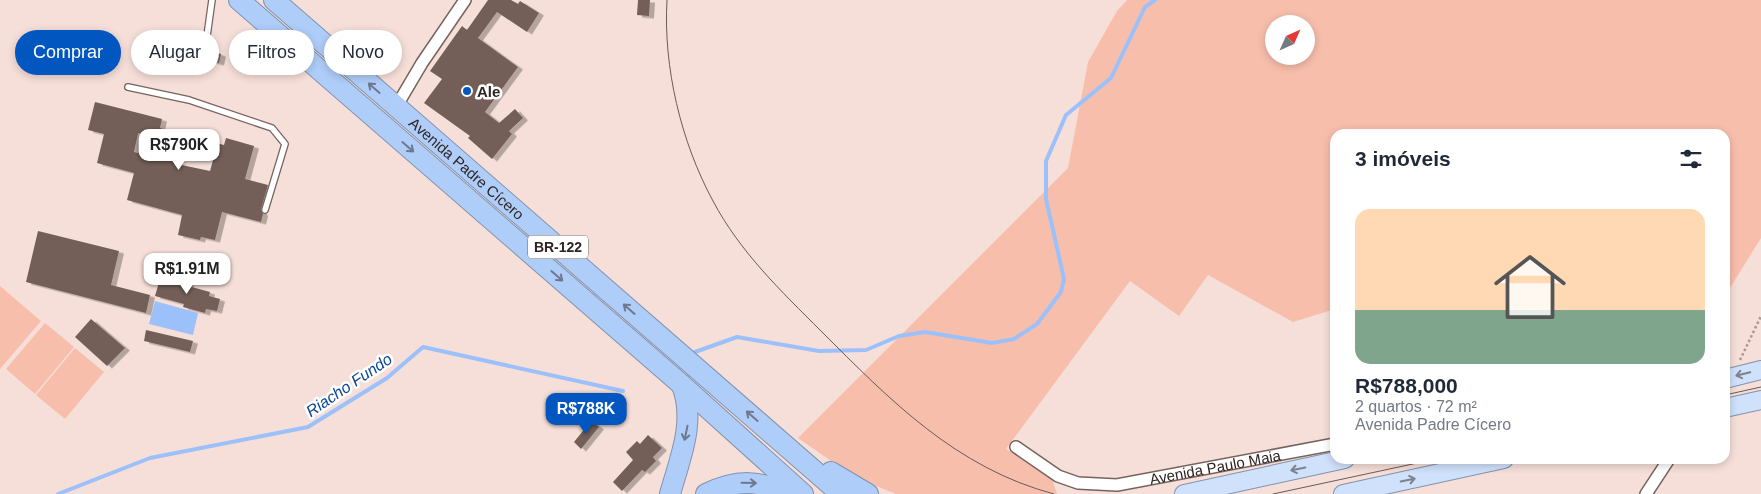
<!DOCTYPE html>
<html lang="pt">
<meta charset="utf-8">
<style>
:root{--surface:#fff;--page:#f6f6f7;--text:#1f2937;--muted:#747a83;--accent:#0156bf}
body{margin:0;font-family:Helvetica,sans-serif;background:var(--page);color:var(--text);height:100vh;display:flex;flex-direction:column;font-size:19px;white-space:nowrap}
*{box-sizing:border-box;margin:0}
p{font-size:16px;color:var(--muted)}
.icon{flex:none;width:28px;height:28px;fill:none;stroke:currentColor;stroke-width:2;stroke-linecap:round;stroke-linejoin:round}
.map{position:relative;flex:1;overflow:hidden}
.drawer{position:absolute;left:1330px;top:129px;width:400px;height:335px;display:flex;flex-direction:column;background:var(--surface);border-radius:15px;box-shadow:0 2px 8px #0003}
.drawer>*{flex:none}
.banner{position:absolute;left:15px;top:30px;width:475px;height:45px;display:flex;gap:10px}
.needle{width:32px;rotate:45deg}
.tools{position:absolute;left:1265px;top:15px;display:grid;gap:10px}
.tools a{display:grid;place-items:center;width:50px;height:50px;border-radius:50%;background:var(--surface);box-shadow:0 2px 8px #0003;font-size:25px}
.price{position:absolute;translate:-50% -42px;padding:0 11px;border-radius:10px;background:#fff;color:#222;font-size:16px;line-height:32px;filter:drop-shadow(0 1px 2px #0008)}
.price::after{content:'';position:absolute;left:50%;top:30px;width:15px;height:11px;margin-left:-8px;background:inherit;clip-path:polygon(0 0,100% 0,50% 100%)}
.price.active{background:var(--accent);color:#fff}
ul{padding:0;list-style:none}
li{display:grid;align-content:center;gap:10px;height:265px;padding:0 25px}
li span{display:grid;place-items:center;height:155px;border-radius:15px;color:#555}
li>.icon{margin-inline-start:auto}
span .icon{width:90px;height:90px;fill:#fffc;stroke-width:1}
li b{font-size:21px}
h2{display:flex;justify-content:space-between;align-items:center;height:60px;padding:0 25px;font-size:21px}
.pill{padding:0 18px;border-radius:22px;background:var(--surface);box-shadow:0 2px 8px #0003;font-size:18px;line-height:45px}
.pill.active{background:var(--accent);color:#fff}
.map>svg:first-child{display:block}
.green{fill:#f8beac;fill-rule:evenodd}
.water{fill:#9cc1fa}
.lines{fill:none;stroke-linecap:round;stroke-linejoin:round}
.stream{stroke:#9cc1fa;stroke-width:4}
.building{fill:#735f59;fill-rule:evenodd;filter:url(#shadow)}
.lane-casing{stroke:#76635d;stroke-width:8}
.street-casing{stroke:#76635d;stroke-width:14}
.primary-casing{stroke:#8292ae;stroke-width:20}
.highway-casing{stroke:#8292ae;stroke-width:22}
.path{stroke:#a99893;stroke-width:2.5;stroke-dasharray:2.5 2.5;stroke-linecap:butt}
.lane{stroke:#fff;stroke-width:5.5}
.street{stroke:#fff;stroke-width:11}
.primary{stroke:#cfe1fb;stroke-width:18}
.highway{stroke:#afcdf9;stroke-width:20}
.tram{stroke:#685b58;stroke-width:1}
.oneway{stroke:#6e788e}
.oneway2{stroke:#7e828e}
.poi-dot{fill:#0156bf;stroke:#fff;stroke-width:2}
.labels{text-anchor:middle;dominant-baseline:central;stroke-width:5;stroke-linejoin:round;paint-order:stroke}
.shield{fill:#fff;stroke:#6c6664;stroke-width:1}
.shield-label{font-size:14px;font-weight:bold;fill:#2d2422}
.poi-label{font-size:15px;font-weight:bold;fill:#2d2422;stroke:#fff;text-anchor:start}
.street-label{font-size:15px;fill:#2d2422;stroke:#fff}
.water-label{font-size:16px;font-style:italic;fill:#0c4696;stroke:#fff}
</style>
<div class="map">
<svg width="1761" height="494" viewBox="0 0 1761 494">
<defs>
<filter id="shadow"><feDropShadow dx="5" dy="2.5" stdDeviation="0" flood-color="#0004"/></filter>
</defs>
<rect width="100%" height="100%" fill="#f6dfd8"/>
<g class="green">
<path d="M1127,0H1761V238L1725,296V134H1335V309L1293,322L1208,275L1179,316L1130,281L1006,449L1052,479L1057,494H896L854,477L798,438L1068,168L1088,62L1117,11ZM1274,24H1306V56H1274Z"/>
<path d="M0,286L41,321L0,369Z"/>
<path d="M45,323L74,347L35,394L6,369Z"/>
<path d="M75,348L104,372L65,419L36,395Z"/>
</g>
<path class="water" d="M155,301L198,313L193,335L149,324Z"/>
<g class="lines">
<g class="stream">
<path d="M695,352L737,337L819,351L866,350L899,336L925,332L992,343L1014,339L1037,324L1061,292L1064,279L1046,199V161L1066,115L1111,78L1145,7L1155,0"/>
<path d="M58,494L150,458L308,427L387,378L423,347L623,391"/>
</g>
</g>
<g class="building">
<path d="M488,0H511L518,4L520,1L539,13L527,32L497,12L478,38L518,67L485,112L499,123L515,109L523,118L509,131L512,134L492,159L468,138L470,136L424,103L442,79L430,71L462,26L467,30Z"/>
<path d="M638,0H650L649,16L637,15Z"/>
<path d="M195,46L221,54L219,63L192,56Z"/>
<path d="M95,102L162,119L160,128L169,131L224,145L226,138L254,146L245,179L268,185L261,209L263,214L261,222L222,212L215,240L201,237L200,240L178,235L182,215L127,200L134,173L97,163L104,134L88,130ZM138,133L160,138L156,158L134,152ZM182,144L215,153L210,171L177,164Z"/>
<path d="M38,231L119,251L111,285L150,295L146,313L26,282Z"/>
<path d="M179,274L190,276L188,286L210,292L209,296L220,299L217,311L206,309L205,313L183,307L184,304L155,296L160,279L177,283Z"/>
<path d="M91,319L125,348L107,366L75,337Z"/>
<path d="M146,330L193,341L190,352L144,341Z"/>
<path d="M591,421L599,427L581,449L574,442Z"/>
<path d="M648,435L662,448L653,457L656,461L645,472L642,470L622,491L613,482L633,460L626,452L637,441L640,444Z"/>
</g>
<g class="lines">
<defs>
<g id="lane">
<path d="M207,36L212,0"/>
<path d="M128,87L189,100L272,128L285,144L265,210"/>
</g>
<g id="street">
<path d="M396,107L422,63L465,0"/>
<path id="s1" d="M1016,447L1058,476L1078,483L1117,485L1335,444"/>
<path d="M1646,494L1669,459"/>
</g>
<g id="primary">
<path d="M1725,379L1761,370"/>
<path d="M1725,408L1761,400"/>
<path d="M1184,494L1345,459"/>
<path d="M1343,494L1504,459"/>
</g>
<g id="highway">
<path d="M239,0L682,385L803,494"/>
<path id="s2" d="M274,0L841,494"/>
<path d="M831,472L868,494"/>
<path d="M670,494C680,458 696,422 682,385"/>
<path d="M706,494C739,478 759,481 791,494"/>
</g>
</defs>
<use href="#lane" class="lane-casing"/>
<use href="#street" class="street-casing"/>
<use href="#primary" class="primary-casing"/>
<use href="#highway" class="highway-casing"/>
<path class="path" d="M1740,360L1761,316"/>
<use href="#lane" class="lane"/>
<use href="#street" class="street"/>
<use href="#primary" class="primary"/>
<use href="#highway" class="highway"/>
<g class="tram">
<path d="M667,0C663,67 681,142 713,201C740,252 781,291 821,331C890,400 956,468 1054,494"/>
<path d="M1725,395L1761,387"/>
<path d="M1273,494L1436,459"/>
</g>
</g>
<defs><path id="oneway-shaft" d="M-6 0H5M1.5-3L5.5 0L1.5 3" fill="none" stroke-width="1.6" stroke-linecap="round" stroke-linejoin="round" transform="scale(1.25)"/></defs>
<g class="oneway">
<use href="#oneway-shaft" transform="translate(374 88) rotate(-139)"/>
<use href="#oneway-shaft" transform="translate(408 147) rotate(41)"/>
<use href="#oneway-shaft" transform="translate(557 276) rotate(41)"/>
<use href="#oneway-shaft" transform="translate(629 309) rotate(-139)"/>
<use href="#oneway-shaft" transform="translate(752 416) rotate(-139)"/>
<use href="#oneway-shaft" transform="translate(686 433) rotate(102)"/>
<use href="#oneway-shaft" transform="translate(749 483) rotate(1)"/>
</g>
<g class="oneway2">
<use href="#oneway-shaft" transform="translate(1743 374) rotate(166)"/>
<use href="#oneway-shaft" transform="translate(1298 469) rotate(168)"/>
<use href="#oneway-shaft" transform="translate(1408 480) rotate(-12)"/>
</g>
<circle class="poi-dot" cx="467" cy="91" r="5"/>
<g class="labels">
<rect class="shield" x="528" y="235.5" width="60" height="23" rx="4"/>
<g class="shield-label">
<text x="558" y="247">BR-122</text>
</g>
<g class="poi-label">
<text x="477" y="91">Ale</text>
</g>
<g class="street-label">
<text stroke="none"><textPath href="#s2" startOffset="256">Avenida Padre Cícero</textPath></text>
<text stroke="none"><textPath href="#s1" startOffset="211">Avenida Paulo Maia</textPath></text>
</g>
<g class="water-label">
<text transform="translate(349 385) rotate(-34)">Riacho Fundo</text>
</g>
</g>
</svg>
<div class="tools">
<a><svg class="needle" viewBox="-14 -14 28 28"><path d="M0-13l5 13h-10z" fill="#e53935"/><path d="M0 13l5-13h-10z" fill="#747a83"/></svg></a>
</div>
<b class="price" style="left:179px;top:171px">R$790K</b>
<b class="price" style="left:187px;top:295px">R$1.91M</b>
<b class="price active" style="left:586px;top:435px">R$788K</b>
<div class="banner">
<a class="pill active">Comprar</a>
<a class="pill">Alugar</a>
<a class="pill">Filtros</a>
<a class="pill">Novo</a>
</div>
<section class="drawer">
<h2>3 imóveis<svg class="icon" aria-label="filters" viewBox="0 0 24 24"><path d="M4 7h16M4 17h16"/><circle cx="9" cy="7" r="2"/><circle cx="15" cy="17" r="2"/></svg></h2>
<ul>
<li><span style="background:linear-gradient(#ffd9b3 65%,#7fa58c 0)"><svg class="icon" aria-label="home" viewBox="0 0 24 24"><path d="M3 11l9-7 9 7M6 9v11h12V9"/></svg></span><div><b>R$788,000</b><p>2 quartos · 72 m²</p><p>Avenida Padre Cícero</p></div></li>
</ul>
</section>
</div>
